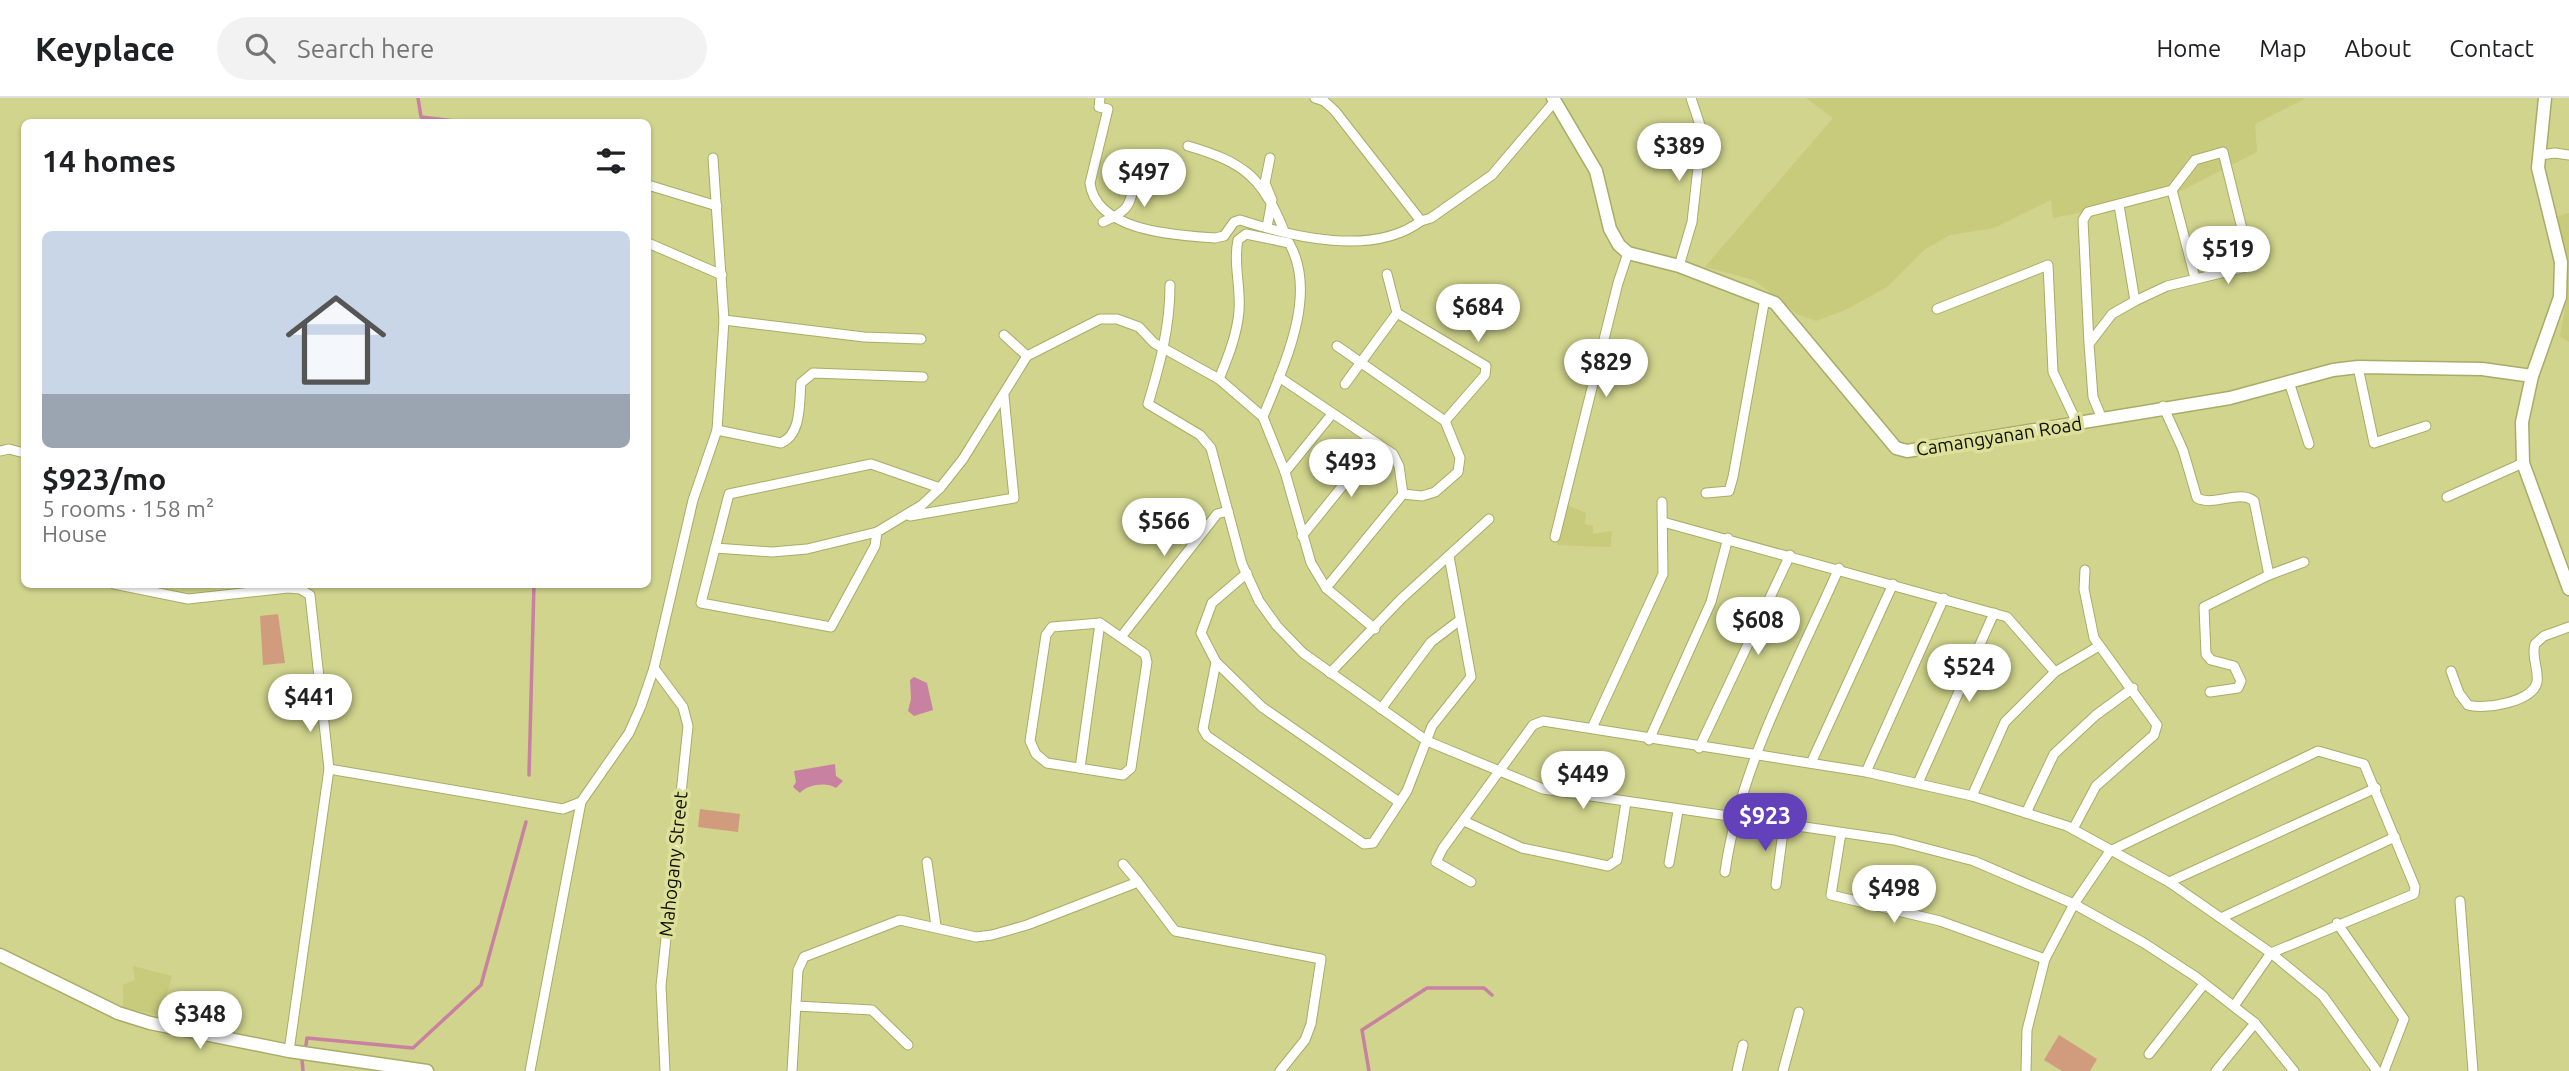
<!DOCTYPE html>
<meta charset="utf-8">
<style>
:root{--surface:#fff;--page:#f2f2f2;--text:#202124;--muted:#757577;--line:#e0e0e0;--accent:#6341ba}
body{margin:0;font-family:Ubuntu,sans-serif;background:var(--page);color:var(--text);height:100vh;display:flex;flex-direction:column;font-size:26px;white-space:nowrap}
*{box-sizing:border-box;margin:0}
p{font-size:23px;color:var(--muted)}
.icon{flex:none;width:38px;height:38px;fill:none;stroke:currentColor;stroke-width:2;stroke-linecap:round;stroke-linejoin:round}
.map{position:relative;flex:1;overflow:hidden}
.details{position:absolute;left:21px;top:21px;width:630px;height:469px;display:flex;flex-direction:column;background:var(--surface);border-radius:10px;box-shadow:0 2px 5px #0004}
.details>*{flex:none}
.price{position:absolute;translate:-50% -60px;padding:0 16px;border-radius:24px;background:#fff;color:#222;font-size:23px;line-height:46px;filter:drop-shadow(0 2px 4px #0008)}
.price::after{content:'';position:absolute;left:50%;top:42px;width:21px;height:16px;margin-left:-10px;background:inherit;clip-path:polygon(0 0,100% 0,50% 100%)}
.price.active{background:var(--accent);color:#fff}
ul{padding:0;list-style:none}
li{display:grid;align-content:center;gap:14px;height:371px;padding:0 21px}
li+li{border-top:2px solid var(--line)}
li span{display:grid;place-items:center;height:217px;border-radius:10px;color:#555}
li>.icon{margin-inline-start:auto}
span .icon{width:126px;height:126px;fill:#fffc;stroke-width:1}
li b{font-size:30px}
h2{display:flex;justify-content:space-between;align-items:center;height:84px;padding:0 21px;font-size:30px}
header{display:flex;align-items:center;gap:42px;box-sizing:border-box;height:98px;padding:0 35px;background:var(--surface);border-bottom:2px solid var(--line)}
header strong{font-size:33px}
nav{display:flex;gap:38px;margin-inline-start:auto;font-size:24px}
.search{width:490px;height:63px;background:var(--page);display:flex;align-items:center;gap:18px;box-sizing:border-box;padding:0 24px;border-radius:38px;color:var(--muted);font-size:26px}
.map>svg:first-child{display:block}
.built{fill:#c7cb7b}
.green{fill:#d19c7d}
.water{fill:#c981a2}
.lines{fill:none;stroke-linecap:round;stroke-linejoin:round}
.stream{stroke:#c981a2;stroke-width:3.5}
.street-casing{stroke:#a9ac66;stroke-width:11}
.secondary-casing{stroke:#a9ac66;stroke-width:15}
.street{stroke:#fff;stroke-width:9}
.secondary{stroke:#fff;stroke-width:12}
.labels{text-anchor:middle;dominant-baseline:central;stroke-width:7;stroke-linejoin:round;paint-order:stroke}
.street-label{font-size:19px;fill:#0f1000;stroke:#dde199}
</style>
<header>
<strong>Keyplace</strong>
<div class="search"><svg class="icon" aria-label="search" viewBox="0 0 24 24"><circle cx="10" cy="10" r="6"/><path d="M15 15l6 6"/></svg>Search here</div>
<nav><a>Home</a><a>Map</a><a>About</a><a>Contact</a></nav>
</header>
<div class="map">
<svg width="2569" height="973" viewBox="0 0 2569 973">
<rect width="100%" height="100%" fill="#d0d48c"/>
<g class="built">
<path d="M1806,0H2306L2255,26L2257,54L2175,96L2053,120L2051,102L1994,130L1950,137L1924,152L1887,189L1845,212L1816,223L1797,216L1754,182L1705,169L1833,20Z"/>
<path d="M2569,115V244L2560,238L2568,196L2556,119Z"/>
<path d="M1567,407L1586,415L1585,426L1593,428V436L1612,433L1611,449L1557,447Z"/>
<path d="M133,868L172,878L161,918L123,909V887L135,882Z"/>
</g>
<g class="green">
<path d="M278,516L285,565L263,567L260,518Z"/>
<path d="M700,711L740,716L738,734L698,729Z"/>
<path d="M2059,937L2097,961L2090,973H2062L2044,962Z"/>
</g>
<g class="water">
<path d="M914,579L927,585L933,612L914,618L908,613L911,601L910,582Z"/>
<path d="M835,666L836,678L843,683L836,690C827,684 808,686 800,695L793,689L796,684L794,673Z"/>
</g>
<g class="lines">
<g class="stream">
<path d="M418,0L421,19L463,24"/>
<path d="M529,677L534,486"/>
<path d="M306,947L307,940L413,950L481,887L526,724"/>
<path d="M302,962L303,973"/>
<path d="M1369,973L1362,932L1427,890H1484L1492,897"/>
</g>
<defs>
<g id="street">
<path d="M1100,0L1099,9L1108,11L1090,85C1096,134 1177,137 1215,140L1224,138L1234,124L1240,122C1293,139 1373,159 1421,123"/>
<path d="M1315,0L1324,3L1335,13L1421,123L1431,120L1492,77L1555,3"/>
<path d="M1188,48C1243,64 1263,79 1284,133"/>
<path d="M2540,57L2555,55L2569,57"/>
<path d="M648,87L717,108"/>
<path d="M2172,92L2195,180"/>
<path d="M2119,107L2135,203"/>
<path d="M1103,124C1129,113 1130,108 1135,81"/>
<path d="M1267,129L1272,102L1265,85L1270,60"/>
<path d="M648,145L722,177"/>
<path d="M1679,168L1692,124L1702,33L1691,0"/>
<path d="M1387,176L1397,215L1486,268L1485,277L1445,323"/>
<path d="M1170,187C1170,229 1160,266 1148,306L1200,337L1211,350L1242,466L1259,503L1277,528L1303,555L1427,643L1543,691L1894,742L1974,763L2074,806L2144,845L2196,879L2255,925L2294,973"/>
<path d="M1937,211L2048,167L2053,274L2077,325"/>
<path d="M724,222L864,239L921,241"/>
<path d="M1004,237L1027,258"/>
<path d="M2089,246L2083,122L2088,114L2172,92L2195,62L2223,54L2250,163L2242,170L2167,188L2135,203L2112,216L2089,246L2093,299L2102,321"/>
<path d="M1337,248L1445,323L1460,360L1458,374L1435,394L1422,398L1403,396"/>
<path d="M2358,269L2374,345L2426,328"/>
<path d="M1279,279L1393,356L1399,368L1403,396L1326,490"/>
<path d="M1219,281C1228,259 1237,237 1239,213C1241,189 1233,165 1238,142L1246,136L1289,145C1319,197 1283,269 1263,319"/>
<path d="M2289,284L2309,346"/>
<path d="M1345,286L1397,215"/>
<path d="M2163,308L2183,352L2197,400C2214,409 2239,391 2254,403L2269,477"/>
<path d="M717,332L781,345C802,336 799,305 801,285L813,275L923,279"/>
<path d="M0,353L9,351L24,355"/>
<path d="M1285,374L1332,316"/>
<path d="M1706,395L1729,393L1733,379L1765,200"/>
<path d="M2447,399L2523,365"/>
<path d="M910,418L1014,400L1004,298"/>
<path d="M1663,424L2007,519L2055,574"/>
<path d="M877,434L875,448L831,529L701,505L729,396L871,366L940,390"/>
<path d="M1302,438L1377,345"/>
<path d="M1555,439L1618,185L1628,155"/>
<path d="M715,450L772,454L807,451L877,434L922,407L940,390L963,361L1027,258L1100,221H1117L1139,229L1154,245L1219,281L1263,319L1285,374L1311,465L1326,490L1375,531"/>
<path d="M1247,475L1212,505L1201,535L1216,564L1262,609L1399,704"/>
<path d="M114,486L188,501L288,490L300,491L310,497L329,671L289,953"/>
<path d="M1100,525L1145,556L1147,564L1131,670L1123,677L1047,665L1036,656L1030,643L1046,537L1052,529Z"/>
<path d="M1121,539L1217,416L1228,413"/>
<path d="M1216,564L1203,631L1207,638L1364,746L1373,745L1407,693L1432,628L1471,579L1449,458"/>
<path d="M654,570L683,609L688,628L661,888L665,973"/>
<path d="M2451,573L2459,595L2468,607C2484,612 2533,604 2537,584C2539,571 2531,559 2535,546L2544,538L2569,529"/>
<path d="M1330,575L1401,501L1489,421"/>
<path d="M2210,594L2238,590L2241,583L2234,568L2211,562L2206,556L2204,509L2269,477L2304,464"/>
<path d="M1381,611L1431,544L1460,522"/>
<path d="M1592,630L1663,476L1662,404"/>
<path d="M1649,642L1711,504L1728,440"/>
<path d="M1699,650L1790,457"/>
<path d="M1811,665L1893,486"/>
<path d="M1080,670L1100,525"/>
<path d="M329,671L563,711L581,704L629,635L641,608L654,570L693,402L717,332L724,222L713,60"/>
<path d="M1866,674L1944,500"/>
<path d="M1918,685L1994,515"/>
<path d="M1972,698L2005,624L2055,574L2099,548"/>
<path d="M2026,715L2054,656L2096,617L2133,590"/>
<path d="M1464,723L1522,750L1608,768L1617,762L1626,704"/>
<path d="M2073,731L2096,688L2154,637L2157,627L2094,540L2084,491L2085,472"/>
<path d="M1841,735L1831,797L1940,823L2045,861"/>
<path d="M927,764L936,828"/>
<path d="M1669,765L1678,713"/>
<path d="M1123,766L1138,784"/>
<path d="M1725,774C1740,667 1796,568 1839,470"/>
<path d="M1471,784L1436,764L1443,750L1533,627L1543,623L1866,674L1972,698L2067,728L2169,784L2271,855L2323,898L2377,973"/>
<path d="M2169,784L2376,690"/>
<path d="M1776,787L1784,726"/>
<path d="M2460,803L2473,973"/>
<path d="M2223,819L2395,739"/>
<path d="M2337,825L2404,921L2384,973"/>
<path d="M796,908L872,912L908,947"/>
<path d="M2149,956L2204,886"/>
<path d="M530,973L581,704"/>
<path d="M792,973L798,872L804,859L900,822L976,839L992,837L1027,827L1138,784L1175,833L1321,861L1311,926L1305,942L1280,973"/>
<path d="M1737,973L1743,947"/>
<path d="M1783,973L1799,914"/>
<path d="M2026,973L2027,932L2045,861L2074,806L2110,753L2318,653L2364,666L2415,789L2414,796L2271,855L2234,908"/>
<path d="M2216,973L2255,925"/>
</g>
<g id="secondary">
<path d="M1553,0L1596,73L1610,131L1619,147L1628,155L1679,168L1775,205L1896,350L1907,353L2230,300L2333,272L2358,269L2482,271L2532,278"/>
<path d="M2545,0L2538,70L2561,164L2560,199L2532,278L2522,324L2523,365L2569,491"/>
<path d="M0,857L118,915L150,925L289,953L427,973"/>
</g>
</defs>
<use href="#street" class="street-casing"/>
<use href="#secondary" class="secondary-casing"/>
<use href="#street" class="street"/>
<use href="#secondary" class="secondary"/>
</g>
<g class="labels">
<g class="street-label">
<text transform="translate(1999 338) rotate(-9)">Camangyanan Road</text>
<text transform="translate(673 766) rotate(-84)">Mahogany Street</text>
</g>
</g>
</svg>
<b class="price" style="left:1679px;top:85px">$389</b>
<b class="price" style="left:1144px;top:111px">$497</b>
<b class="price" style="left:2228px;top:188px">$519</b>
<b class="price" style="left:1478px;top:246px">$684</b>
<b class="price" style="left:1606px;top:301px">$829</b>
<b class="price" style="left:1351px;top:401px">$493</b>
<b class="price" style="left:1164px;top:460px">$566</b>
<b class="price" style="left:1758px;top:559px">$608</b>
<b class="price" style="left:1969px;top:606px">$524</b>
<b class="price" style="left:310px;top:636px">$441</b>
<b class="price" style="left:1583px;top:713px">$449</b>
<b class="price active" style="left:1765px;top:755px">$923</b>
<b class="price" style="left:1894px;top:827px">$498</b>
<b class="price" style="left:200px;top:953px">$348</b>
<section class="details">
<h2>14 homes<svg class="icon" aria-label="filters" viewBox="0 0 24 24"><path d="M4 7h16M4 17h16"/><circle cx="9" cy="7" r="2"/><circle cx="15" cy="17" r="2"/></svg></h2>
<ul>
<li><span style="background:linear-gradient(#c9d6e8 75%,#9aa5b1 0)"><svg class="icon" aria-label="home" viewBox="0 0 24 24"><path d="M3 11l9-7 9 7M6 9v11h12V9"/></svg></span><div><b>$923/mo</b><p>5 rooms · 158 m²</p><p>House</p></div></li>
</ul>
</section>
</div>
